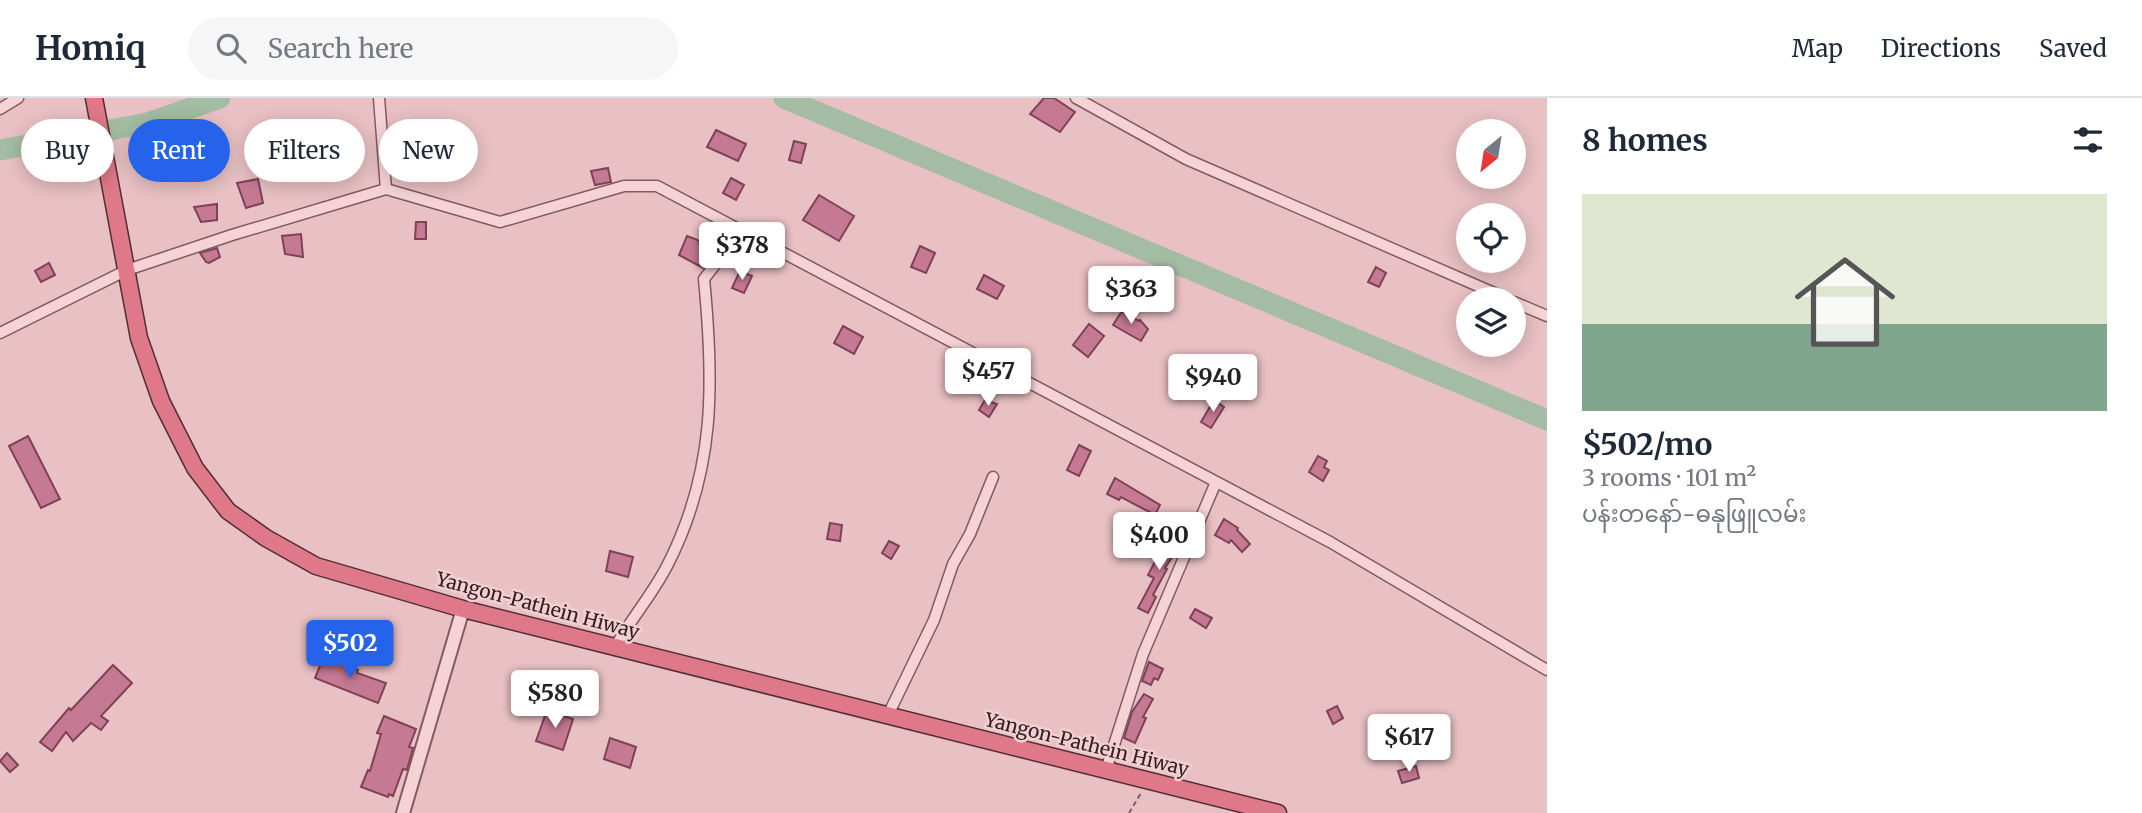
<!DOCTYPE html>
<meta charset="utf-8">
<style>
:root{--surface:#fff;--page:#f6f6f7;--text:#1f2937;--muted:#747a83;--line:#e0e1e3;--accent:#2563eb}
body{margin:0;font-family:Merriweather,"Noto Sans Myanmar",serif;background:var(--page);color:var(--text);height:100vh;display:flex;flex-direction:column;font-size:26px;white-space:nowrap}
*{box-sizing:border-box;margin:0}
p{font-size:23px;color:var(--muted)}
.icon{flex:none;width:38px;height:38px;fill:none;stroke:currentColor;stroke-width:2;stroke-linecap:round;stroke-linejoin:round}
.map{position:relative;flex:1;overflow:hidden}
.details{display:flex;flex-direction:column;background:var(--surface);width:595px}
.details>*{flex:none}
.guide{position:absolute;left:21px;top:21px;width:665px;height:63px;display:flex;gap:14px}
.needle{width:46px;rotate:210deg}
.controls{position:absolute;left:1456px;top:21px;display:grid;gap:14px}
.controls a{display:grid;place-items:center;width:70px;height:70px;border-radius:50%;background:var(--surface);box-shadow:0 4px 18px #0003;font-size:35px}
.price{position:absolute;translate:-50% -60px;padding:0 16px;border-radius:7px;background:#fff;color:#222;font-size:23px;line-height:46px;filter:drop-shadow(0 2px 4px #0008)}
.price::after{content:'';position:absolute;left:50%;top:42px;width:21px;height:16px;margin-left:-10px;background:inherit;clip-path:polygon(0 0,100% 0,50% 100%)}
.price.current{background:var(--accent);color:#fff}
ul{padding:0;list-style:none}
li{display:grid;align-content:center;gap:14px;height:371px;padding:0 35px}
li span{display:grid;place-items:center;height:217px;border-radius:0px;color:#555}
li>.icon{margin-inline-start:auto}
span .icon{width:126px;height:126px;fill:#fffc;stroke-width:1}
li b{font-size:30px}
h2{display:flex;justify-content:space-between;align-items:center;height:84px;padding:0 35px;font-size:30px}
.tag{padding:0 24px;border-radius:32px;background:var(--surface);box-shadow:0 4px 18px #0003;font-size:24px;line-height:63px}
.tag.current{background:var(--accent);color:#fff}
header{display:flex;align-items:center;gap:42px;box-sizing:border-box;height:98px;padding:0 35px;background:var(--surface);border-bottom:2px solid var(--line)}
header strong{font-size:33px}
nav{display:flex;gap:38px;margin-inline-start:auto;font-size:24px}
.search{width:490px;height:63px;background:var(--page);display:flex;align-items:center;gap:18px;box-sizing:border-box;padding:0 24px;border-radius:38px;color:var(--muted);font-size:26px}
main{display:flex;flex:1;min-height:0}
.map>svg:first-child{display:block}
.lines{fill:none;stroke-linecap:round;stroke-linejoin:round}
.river{stroke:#a4bca3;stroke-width:21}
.building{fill:#c57993;stroke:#7e4257;stroke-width:2}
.minor-casing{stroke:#815a62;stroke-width:13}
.tertiary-casing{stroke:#815a62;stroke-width:16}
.trunk-casing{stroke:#4f2e37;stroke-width:19}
.path{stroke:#815a62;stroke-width:2;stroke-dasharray:5 3.5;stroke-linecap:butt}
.minor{stroke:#f5d3d4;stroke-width:10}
.tertiary{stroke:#f5d3d4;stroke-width:12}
.trunk{stroke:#df7888;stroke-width:16}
.labels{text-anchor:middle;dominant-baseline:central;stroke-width:5;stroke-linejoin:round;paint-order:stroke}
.street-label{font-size:19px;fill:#321d23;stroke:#f2cfd1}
</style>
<header>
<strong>Homiq</strong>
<div class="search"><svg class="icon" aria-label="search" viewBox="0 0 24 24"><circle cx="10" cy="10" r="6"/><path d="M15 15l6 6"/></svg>Search here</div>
<nav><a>Map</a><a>Directions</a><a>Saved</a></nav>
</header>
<main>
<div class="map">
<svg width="1547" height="715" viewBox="0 0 1547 715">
<rect width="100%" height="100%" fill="#e9c0c3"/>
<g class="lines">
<g class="river">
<path d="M784,0L1547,322"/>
<path d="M0,52L148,25L220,0"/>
</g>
</g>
<g class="building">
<path d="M1044,0H1054L1075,14L1060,34L1030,16Z"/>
<path d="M716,32L746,46L738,63L707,49Z"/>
<path d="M794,43L806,46L801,65L789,62Z"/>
<path d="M608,70L611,84L595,87L591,73Z"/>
<path d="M731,80L744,87L736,102L723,95Z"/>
<path d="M258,81L263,105L246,110L237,85Z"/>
<path d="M819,97L854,118L839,143L803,122Z"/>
<path d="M217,106V122L201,124L194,109Z"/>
<path d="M416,124H426V141H415Z"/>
<path d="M301,136L303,159L285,156L282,138Z"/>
<path d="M687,138L700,143L699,146L715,153L703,170L679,157Z"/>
<path d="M920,148L935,155L926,175L911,169Z"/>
<path d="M217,150L220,159L209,165L206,164L200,155Z"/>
<path d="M49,165L55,177L41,184L35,173Z"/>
<path d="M1376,169L1386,175L1379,189L1368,184Z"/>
<path d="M740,173L752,178L744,195L732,190Z"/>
<path d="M984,177L1004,188L997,201L977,191Z"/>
<path d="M1122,213L1139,223L1140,222L1148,231L1141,243L1113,227Z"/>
<path d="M1089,226L1104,238L1088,259L1073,247Z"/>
<path d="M843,228L863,239L854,256L834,245Z"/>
<path d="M1203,263L1220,272L1208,295L1199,290L1202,284L1194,280Z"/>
<path d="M985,302L997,306L989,319L979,312Z"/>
<path d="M1214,302L1224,309L1211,330L1201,324Z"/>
<path d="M28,338L60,401L41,410L9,348Z"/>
<path d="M1079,347L1091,353L1079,378L1067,372Z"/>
<path d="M1318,358L1327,363L1324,369L1329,372L1323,383L1309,374Z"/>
<path d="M1115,380L1160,407L1155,417L1121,399L1119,402L1107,396Z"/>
<path d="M1224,421L1238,430L1237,432L1250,446L1242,454L1231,442L1229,445L1215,437Z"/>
<path d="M830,425L842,427L840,443L827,441Z"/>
<path d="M1166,438L1180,447L1165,470L1167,471L1153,497L1156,499L1148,515L1138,510L1154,480L1148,477L1161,452L1159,450Z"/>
<path d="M889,443L899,448L891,461L882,455Z"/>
<path d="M610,453L633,459L628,479L606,473Z"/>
<path d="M1195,511L1212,520L1206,530L1190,520Z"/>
<path d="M324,558L358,572L357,575L386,585L378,605L315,580Z"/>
<path d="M1149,564L1163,571L1158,582L1154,580L1151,587L1142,583Z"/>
<path d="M113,567L132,585L101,618L108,623L101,632L91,625L73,643L66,634L52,653L40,644L69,610L71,612Z"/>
<path d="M1144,596L1153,601L1143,619L1146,620L1135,645L1124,640L1132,614Z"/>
<path d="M1337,608L1343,620L1333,626L1327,613Z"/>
<path d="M547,612L573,621L563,652L536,643Z"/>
<path d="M384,618L416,631L409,649L413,650L407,672L403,671L393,698L389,696L388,699L361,689L368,672L370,673L381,636L377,635Z"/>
<path d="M610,640L636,649L630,670L604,661Z"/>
<path d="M7,655L18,667L10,674L0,663Z"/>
<path d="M1416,668L1419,680L1402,685L1398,673Z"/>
</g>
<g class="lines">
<defs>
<g id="minor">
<path d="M379,0L386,91"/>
<path d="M1076,0L1186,61L1508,201"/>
<path d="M0,11L18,0"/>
<path d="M1514,204L1547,218"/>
<path d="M0,235L127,172L232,137L386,91L500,124L624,88H657L1330,444L1547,572"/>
<path d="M615,549C631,521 652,497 667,468C716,373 714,284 704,181L725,154L750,138"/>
<path d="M888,617L934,522L953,466L970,436L993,379"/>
<path d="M1106,672L1143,556L1216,384"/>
</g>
<path id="tertiary" d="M403,715L463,511"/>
<path id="trunk" d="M94,0L139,240L161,303L195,370L228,413L266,440L316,468L463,511L1278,715"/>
</defs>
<use href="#minor" class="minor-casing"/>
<use href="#tertiary" class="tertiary-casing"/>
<use href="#trunk" class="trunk-casing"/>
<path class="path" d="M1129,715L1141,695"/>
<use href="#minor" class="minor"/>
<use href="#tertiary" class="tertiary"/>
<use href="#trunk" class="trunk"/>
</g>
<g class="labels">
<g class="street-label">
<text transform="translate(538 507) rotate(15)">Yangon-Pathein Hiway</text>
<text transform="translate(1087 646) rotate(14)">Yangon-Pathein Hiway</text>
</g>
</g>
</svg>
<div class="controls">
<a><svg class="needle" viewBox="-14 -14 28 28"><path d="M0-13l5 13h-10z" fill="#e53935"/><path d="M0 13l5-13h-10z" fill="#747a83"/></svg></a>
<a><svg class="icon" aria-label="locate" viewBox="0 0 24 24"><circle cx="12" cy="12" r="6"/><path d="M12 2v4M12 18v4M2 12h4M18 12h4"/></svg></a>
<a><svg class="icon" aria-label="layers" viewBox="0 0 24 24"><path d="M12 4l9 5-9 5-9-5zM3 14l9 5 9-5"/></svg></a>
</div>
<b class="price" style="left:742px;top:184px">$378</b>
<b class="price" style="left:1131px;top:228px">$363</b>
<b class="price" style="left:988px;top:310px">$457</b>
<b class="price" style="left:1213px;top:316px">$940</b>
<b class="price" style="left:1159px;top:474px">$400</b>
<b class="price current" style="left:350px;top:582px">$502</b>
<b class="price" style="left:555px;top:632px">$580</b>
<b class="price" style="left:1409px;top:676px">$617</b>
<div class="guide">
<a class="tag">Buy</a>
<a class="tag current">Rent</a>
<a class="tag">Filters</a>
<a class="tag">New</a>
</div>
</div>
<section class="details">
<h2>8 homes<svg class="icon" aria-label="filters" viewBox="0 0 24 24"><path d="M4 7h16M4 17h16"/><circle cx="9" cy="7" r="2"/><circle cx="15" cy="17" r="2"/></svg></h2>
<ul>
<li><span style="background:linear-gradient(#dfe7d0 60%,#7fa58c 0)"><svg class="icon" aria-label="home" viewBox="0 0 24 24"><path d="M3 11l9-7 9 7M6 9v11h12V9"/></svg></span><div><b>$502/mo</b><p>3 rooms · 101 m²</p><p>ပန်းတနော်-ဓနုဖြူလမ်း</p></div></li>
</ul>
</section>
</main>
